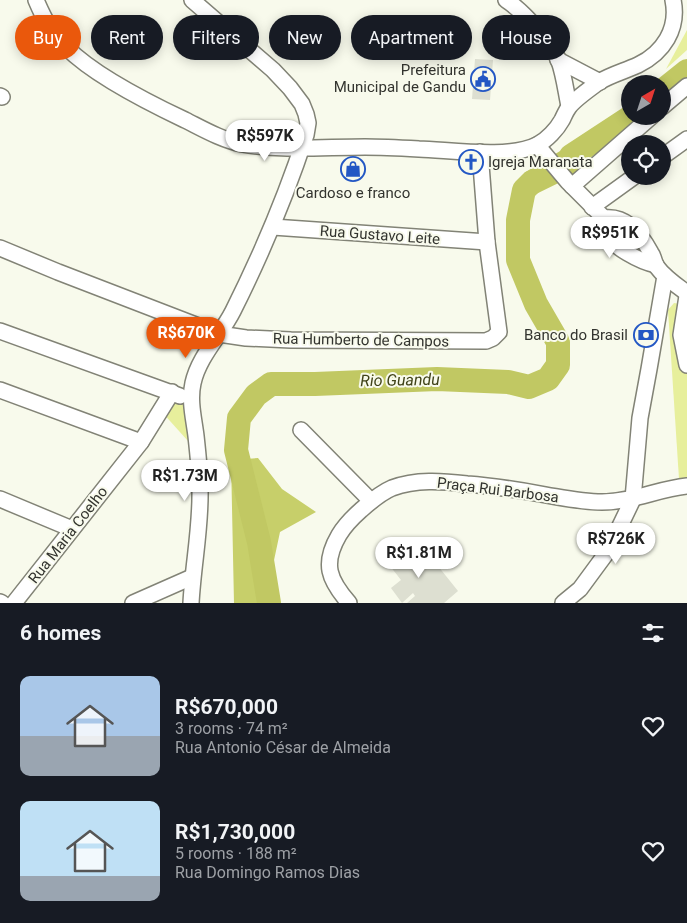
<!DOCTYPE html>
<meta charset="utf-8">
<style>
:root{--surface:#171b24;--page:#242831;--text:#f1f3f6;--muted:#9ea1a6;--accent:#ea580c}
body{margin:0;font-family:Roboto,sans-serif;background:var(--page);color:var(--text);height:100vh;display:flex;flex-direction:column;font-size:19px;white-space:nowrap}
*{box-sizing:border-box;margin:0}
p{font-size:16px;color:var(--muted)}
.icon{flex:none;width:28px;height:28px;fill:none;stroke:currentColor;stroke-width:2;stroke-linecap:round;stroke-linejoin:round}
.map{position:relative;height:603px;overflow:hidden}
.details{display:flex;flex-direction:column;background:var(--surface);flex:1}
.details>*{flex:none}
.top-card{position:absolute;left:15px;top:15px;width:658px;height:45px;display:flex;gap:10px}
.needle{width:32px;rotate:39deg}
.controls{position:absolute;left:621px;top:75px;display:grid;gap:10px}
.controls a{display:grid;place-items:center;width:50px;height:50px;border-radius:50%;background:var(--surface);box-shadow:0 2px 12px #0003;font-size:25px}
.price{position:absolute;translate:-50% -42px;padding:0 11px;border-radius:18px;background:#fff;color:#222;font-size:16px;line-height:32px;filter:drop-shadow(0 1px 2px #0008)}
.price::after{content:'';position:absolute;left:50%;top:30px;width:15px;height:11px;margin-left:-8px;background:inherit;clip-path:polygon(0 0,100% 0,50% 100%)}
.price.on{background:var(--accent);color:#fff}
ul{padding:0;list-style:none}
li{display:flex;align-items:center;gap:15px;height:125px;padding:0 20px}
li span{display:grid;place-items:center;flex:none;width:140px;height:100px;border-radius:10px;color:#555}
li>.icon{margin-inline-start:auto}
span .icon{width:60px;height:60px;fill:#fffc;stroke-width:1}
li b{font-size:21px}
h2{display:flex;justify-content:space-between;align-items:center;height:60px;padding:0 20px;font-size:21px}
.pill{padding:0 18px;border-radius:22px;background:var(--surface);box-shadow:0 2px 12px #0003;font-size:18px;line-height:45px}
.pill.on{background:var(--accent);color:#fff}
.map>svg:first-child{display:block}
.green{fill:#e7ef9c}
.forest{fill:#c7cf6a}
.water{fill:#c1c863}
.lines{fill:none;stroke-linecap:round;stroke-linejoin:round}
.river{stroke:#c1c863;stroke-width:24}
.building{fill:#dddfd1}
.minor-casing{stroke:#828376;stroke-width:18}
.minor{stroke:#fff;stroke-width:15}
.labels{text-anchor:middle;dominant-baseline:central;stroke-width:4;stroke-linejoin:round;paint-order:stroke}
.poi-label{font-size:15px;fill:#33342f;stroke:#f8faec;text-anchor:end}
.street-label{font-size:15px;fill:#33342f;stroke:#f8faec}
.water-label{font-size:16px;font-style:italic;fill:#404319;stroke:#f8faec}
</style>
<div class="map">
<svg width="687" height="603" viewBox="0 0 687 603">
<rect width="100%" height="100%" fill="#f8faec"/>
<g class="green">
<path d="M687,30V50L666,69Z"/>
<path d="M674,303L681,304L687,372V479H679L668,310Z"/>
<path d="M174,397H184L197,451L161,411Z"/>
</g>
<path class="forest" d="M258,458L282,489L316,512L280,532L273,565L279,603H234L231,460Z"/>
<path class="water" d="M565,148L581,172L532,196V182L524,173Z"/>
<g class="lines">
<g class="river">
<path d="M662,91L687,71"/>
<path d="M571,156L632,116"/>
<path d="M269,603L259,542L236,450L239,418L256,395L271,384H315L437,379L508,382L529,387L548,379L558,365V342L536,304L518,260V220L524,190L532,182"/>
</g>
</g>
<g class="building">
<path d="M475,59L493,60L490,100L472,99Z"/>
<path d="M621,226L630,229L646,258L612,234Z"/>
<path d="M401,543L419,566L430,556L458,591L444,603H407L415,596L413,593L402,603L391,588L401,580L383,557Z"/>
</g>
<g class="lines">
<defs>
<g id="minor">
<path d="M36,0C44,19 52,34 67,48C95,76 149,103 185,120C203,129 222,140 242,144C283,151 324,147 365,147C383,147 401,148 419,149C451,150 509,159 537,145C547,140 557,129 562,120C564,116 566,111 569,107C575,99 591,88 599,82C610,75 625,71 638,65C663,53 679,29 673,0"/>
<path d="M506,0C523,11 552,43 559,61C564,75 566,92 569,106"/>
<path d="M558,60L600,82"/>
<path d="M0,96L2,97"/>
<path d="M662,107L687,86"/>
<path d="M537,145L568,182L604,218"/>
<path d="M662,157L687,139"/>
<path d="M572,186L652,116"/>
<path d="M592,207L635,176"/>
<path d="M604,218C626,215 641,234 651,253C654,257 654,263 657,267C665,278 676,285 687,293"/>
<path d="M604,218C604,223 604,229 606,233C612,247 641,262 656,265"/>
<path d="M273,227L487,242"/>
<path d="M0,248L58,272L219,334L246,338L291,340L486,341L493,338L499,332L487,242L480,152"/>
<path d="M687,296L681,335L687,365"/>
<path d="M0,331L180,396"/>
<path d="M0,390L141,442"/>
<path d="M301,430L371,501"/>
<path d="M0,499L72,529"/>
<path d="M0,602L2,603"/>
<path d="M14,603L141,442L172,392"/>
<path d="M133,603L192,577"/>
<path d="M191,603C193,565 201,527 200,489C200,472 198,454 196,436C194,419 189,401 193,383C199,356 221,335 233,311C262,253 286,196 306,135L308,123L306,114L302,104L290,88L273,70L192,0"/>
<path d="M349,603C329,580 322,564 339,535C345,525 352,518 361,510C370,502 380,493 392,488C416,479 442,481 467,484C493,486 519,490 546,495C564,498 583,502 602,502C632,502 658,489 687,486"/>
<path d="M563,603L580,589L608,551L633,499L640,418L649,369L665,276"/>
</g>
</defs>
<use href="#minor" class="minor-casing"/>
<use href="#minor" class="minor"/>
</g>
<defs>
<symbol id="civic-ring" viewBox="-11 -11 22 22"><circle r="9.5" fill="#f8faec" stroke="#2357c4" stroke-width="1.5"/><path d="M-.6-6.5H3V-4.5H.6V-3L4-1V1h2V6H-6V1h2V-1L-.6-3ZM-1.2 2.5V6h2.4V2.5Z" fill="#2357c4"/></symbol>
<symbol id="church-ring" viewBox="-11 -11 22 22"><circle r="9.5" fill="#f8faec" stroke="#2357c4" stroke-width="1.5"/><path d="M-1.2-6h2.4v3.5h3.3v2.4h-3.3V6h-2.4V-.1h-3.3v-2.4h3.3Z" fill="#2357c4"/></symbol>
<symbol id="shop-ring" viewBox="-11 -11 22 22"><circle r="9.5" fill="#f8faec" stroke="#2357c4" stroke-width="1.5"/><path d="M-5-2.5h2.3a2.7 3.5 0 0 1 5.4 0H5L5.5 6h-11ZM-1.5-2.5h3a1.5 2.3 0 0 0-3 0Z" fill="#2357c4"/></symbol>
<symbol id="bank-ring" viewBox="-11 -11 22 22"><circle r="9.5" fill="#f8faec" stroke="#2357c4" stroke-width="1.5"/><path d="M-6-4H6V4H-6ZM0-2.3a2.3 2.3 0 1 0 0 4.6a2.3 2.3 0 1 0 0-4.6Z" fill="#2357c4"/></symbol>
</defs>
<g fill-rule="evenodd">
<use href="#civic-ring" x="469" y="65" width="28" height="28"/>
<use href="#church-ring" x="457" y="148" width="28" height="28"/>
<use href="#shop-ring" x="339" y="155" width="28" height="28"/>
<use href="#bank-ring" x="632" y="321" width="28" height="28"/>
</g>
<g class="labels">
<g class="poi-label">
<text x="466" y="70">Prefeitura<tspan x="466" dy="17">Municipal de Gandu</tspan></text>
<text x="488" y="162" text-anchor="start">Igreja Maranata</text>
<text x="353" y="193" text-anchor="middle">Cardoso e franco</text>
<text x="628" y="335">Banco do Brasil</text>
</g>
<g class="street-label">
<text transform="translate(380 235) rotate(4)">Rua Gustavo Leite</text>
<text transform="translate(361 340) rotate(1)">Rua Humberto de Campos</text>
<text transform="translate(498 490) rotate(7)">Praça Rui Barbosa</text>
<text transform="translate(68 535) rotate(-52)">Rua Maria Coelho</text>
</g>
<g class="water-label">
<text transform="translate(400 380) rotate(-1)">Rio Guandu</text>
</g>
</g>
</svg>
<div class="controls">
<a><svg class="needle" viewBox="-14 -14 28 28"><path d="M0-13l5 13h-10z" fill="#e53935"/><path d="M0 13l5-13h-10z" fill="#9ea1a6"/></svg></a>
<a><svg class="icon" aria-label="locate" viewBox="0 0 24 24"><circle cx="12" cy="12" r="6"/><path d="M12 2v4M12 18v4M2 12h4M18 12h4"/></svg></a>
</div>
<b class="price" style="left:265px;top:162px">R$597K</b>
<b class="price" style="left:610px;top:259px">R$951K</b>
<b class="price on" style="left:186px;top:359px">R$670K</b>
<b class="price" style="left:185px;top:502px">R$1.73M</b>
<b class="price" style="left:616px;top:565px">R$726K</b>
<b class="price" style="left:419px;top:579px">R$1.81M</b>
<div class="top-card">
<a class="pill on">Buy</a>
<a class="pill">Rent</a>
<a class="pill">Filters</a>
<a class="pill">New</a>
<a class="pill">Apartment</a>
<a class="pill">House</a>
</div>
</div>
<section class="details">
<h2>6 homes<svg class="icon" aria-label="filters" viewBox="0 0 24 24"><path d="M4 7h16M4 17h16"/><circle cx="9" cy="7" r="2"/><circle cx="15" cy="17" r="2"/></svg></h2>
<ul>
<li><span style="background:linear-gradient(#a9c7e8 60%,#9aa5b1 0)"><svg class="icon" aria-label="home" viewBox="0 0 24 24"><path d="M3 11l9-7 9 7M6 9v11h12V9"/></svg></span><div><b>R$670,000</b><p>3 rooms · 74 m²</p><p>Rua Antonio César de Almeida</p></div><svg class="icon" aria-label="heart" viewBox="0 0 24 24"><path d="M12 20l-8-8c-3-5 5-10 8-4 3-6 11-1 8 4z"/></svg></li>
<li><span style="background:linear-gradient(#bfe0f5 75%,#9aa5b1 0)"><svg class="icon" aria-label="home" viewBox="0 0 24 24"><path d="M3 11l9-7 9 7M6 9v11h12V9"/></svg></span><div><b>R$1,730,000</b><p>5 rooms · 188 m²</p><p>Rua Domingo Ramos Dias</p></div><svg class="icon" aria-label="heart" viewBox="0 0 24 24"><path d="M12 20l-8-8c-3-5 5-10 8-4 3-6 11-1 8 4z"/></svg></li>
</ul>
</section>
